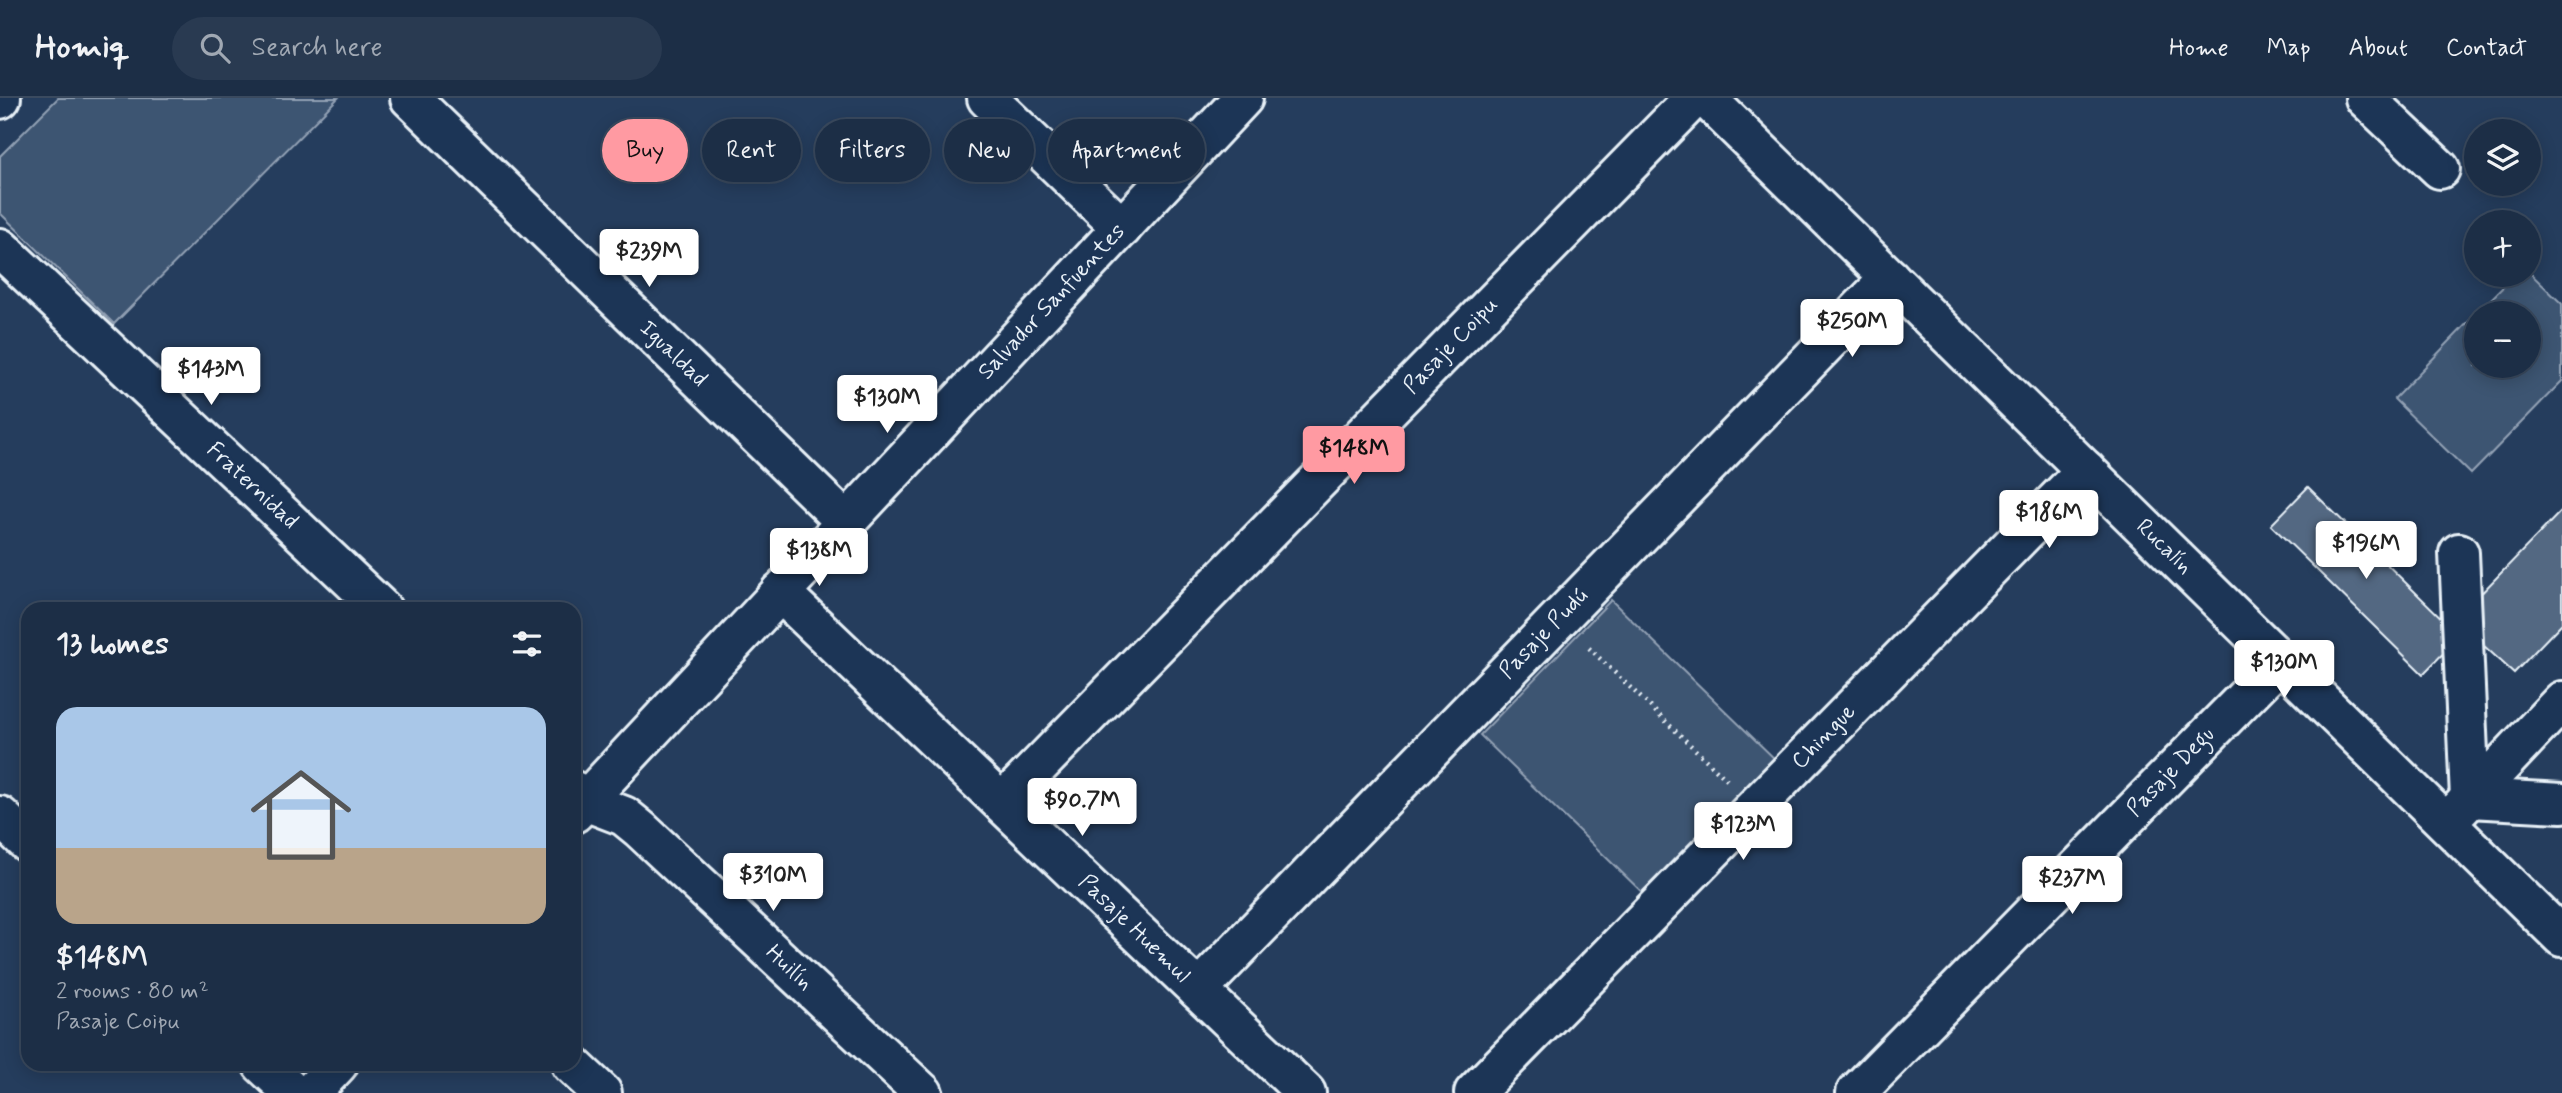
<!DOCTYPE html>
<meta charset="utf-8">
<style>
:root{--surface:#1c2e46;--page:#293a51;--text:#f1f3f6;--muted:#a0a8b3;--line:#3a4a5f;--accent:#ff9aa2}
body{margin:0;font-family:Mynerve,sans-serif;background:var(--page);color:var(--text);height:100vh;display:flex;flex-direction:column;font-size:26px;white-space:nowrap}
*{box-sizing:border-box;margin:0}
p{font-size:23px;color:var(--muted)}
.icon{flex:none;width:38px;height:38px;fill:none;stroke:currentColor;stroke-width:2;stroke-linecap:round;stroke-linejoin:round}
.map{position:relative;flex:1;overflow:hidden}
.panel{position:absolute;left:21px;top:504px;width:560px;height:469px;display:flex;flex-direction:column;background:var(--surface);border-radius:21px;box-shadow:0 4px 18px #0003,0 0 0 2px var(--line)}
.panel>*{flex:none}
.top-card{position:absolute;left:602px;top:21px;width:665px;height:63px;display:flex;gap:14px}
.tools{position:absolute;left:2464px;top:21px;display:grid;gap:14px}
.tools a{display:grid;place-items:center;width:77px;height:77px;border-radius:50%;background:var(--surface);box-shadow:0 4px 18px #0003,0 0 0 2px var(--line);font-size:35px}
.price{position:absolute;translate:-50% -60px;padding:0 16px;border-radius:7px;background:#fff;color:#222;font-size:23px;line-height:46px;filter:drop-shadow(0 2px 4px #0008)}
.price::after{content:'';position:absolute;left:50%;top:42px;width:21px;height:16px;margin-left:-10px;background:inherit;clip-path:polygon(0 0,100% 0,50% 100%)}
.price.active{background:var(--accent);color:#111}
ul{padding:0;list-style:none}
li{display:grid;align-content:center;gap:14px;height:371px;padding:0 35px}
li span{display:grid;place-items:center;height:217px;border-radius:21px;color:#555}
li>.icon{margin-inline-start:auto}
span .icon{width:126px;height:126px;fill:#fffc;stroke-width:1}
li b{font-size:30px}
h2{display:flex;justify-content:space-between;align-items:center;height:84px;padding:0 35px;font-size:30px}
.tag{padding:0 24px;border-radius:32px;background:var(--surface);box-shadow:0 4px 18px #0003,0 0 0 2px var(--line);font-size:24px;line-height:63px}
.tag.active{background:var(--accent);color:#111}
header{display:flex;align-items:center;gap:42px;box-sizing:border-box;height:98px;padding:0 35px;background:var(--surface);border-bottom:2px solid var(--line)}
header strong{font-size:33px}
nav{display:flex;gap:38px;margin-inline-start:auto;font-size:24px}
.search{width:490px;height:63px;background:var(--page);display:flex;align-items:center;gap:18px;box-sizing:border-box;padding:0 24px;border-radius:38px;color:var(--muted);font-size:26px}
.map>svg:first-child{display:block}
.green{fill:#3e5472;stroke:#93a2b5;stroke-width:2}
.building{fill:#536782;stroke:#e8f1f8;stroke-width:2}
.lines{fill:none;stroke-linecap:round;stroke-linejoin:round}
.minor-casing{stroke:#e8f1f8;stroke-width:44}
.path{stroke:#e8f1f8;stroke-width:4.5;stroke-dasharray:2 5;stroke-linecap:butt}
.minor{stroke:#1d3557;stroke-width:38}
.labels{text-anchor:middle;dominant-baseline:central;stroke-width:5;stroke-linejoin:round;paint-order:stroke}
.street-label{font-size:23px;fill:#e8f1f8;stroke:#1d3557}
</style>
<header>
<strong>Homiq</strong>
<div class="search"><svg class="icon" aria-label="search" viewBox="0 0 24 24"><circle cx="10" cy="10" r="6"/><path d="M15 15l6 6"/></svg>Search here</div>
<nav><a>Home</a><a>Map</a><a>About</a><a>Contact</a></nav>
</header>
<div class="map">
<svg width="2562" height="995" viewBox="0 0 2562 995">
<rect width="100%" height="100%" fill="#253d5d"/>
<filter id="ink" filterUnits="userSpaceOnUse"><feTurbulence type="fractalNoise" baseFrequency=".0143" numOctaves="2"/><feDisplacementMap in="SourceGraphic" scale="14" xChannelSelector="R" yChannelSelector="G"/><feConvolveMatrix kernelMatrix="1 2 1 2 8 2 1 2 1" color-interpolation-filters="sRGB"/></filter>
<g filter="url(#ink)">
<g class="green">
<path d="M58,0H338L114,226L0,115V58Z"/>
<path d="M2529,174L2562,206V283L2471,376L2394,301L2476,216V268H2529V215H2477L2515,177H2529Z"/>
<path d="M1611,502L1780,666L1648,800L1480,637Z"/>
</g>
<g class="building">
<path d="M2308,389L2460,538L2423,576L2271,427Z"/>
<path d="M2562,412V525L2514,575L2473,538L2471,506Z"/>
</g>
<g class="lines">
<defs>
<g id="minor">
<path d="M410,0L846,424"/>
<path d="M987,0L1122,130"/>
<path d="M1706,0L2562,839"/>
<path d="M2365,0L2440,71"/>
<path d="M0,1L1,0"/>
<path d="M0,150L382,511"/>
<path d="M2459,455L2470,700L2562,705"/>
<path d="M780,494L1306,995"/>
<path d="M574,693L585,703L624,718L640,731L923,995"/>
<path d="M1002,705L1694,0"/>
<path d="M2460,711L2562,603"/>
<path d="M574,715L1243,0"/>
<path d="M0,718L28,745"/>
<path d="M1198,892L1890,180"/>
<path d="M262,966L293,995"/>
<path d="M571,966L602,995"/>
<path d="M311,995L338,966"/>
<path d="M1474,995L2086,372"/>
<path d="M1856,995L2281,563"/>
</g>
</defs>
<use href="#minor" class="minor-casing"/>
<path class="path" d="M1589,550L1727,682"/>
<use href="#minor" class="minor"/>
</g>
</g>
<g class="labels">
<g class="street-label">
<text transform="translate(1052 204) rotate(-47)">Salvador Sanfuentes</text>
<text transform="translate(1451 248) rotate(-46)">Pasaje Coipu</text>
<text transform="translate(673 256) rotate(44)">Igualdad</text>
<text transform="translate(252 388) rotate(43)">Fraternidad</text>
<text transform="translate(2164 449) rotate(44)">Rucalín</text>
<text transform="translate(1544 536) rotate(-46)">Pasaje Pudú</text>
<text transform="translate(1824 639) rotate(-46)">Chingue</text>
<text transform="translate(2171 674) rotate(-46)">Pasaje Degu</text>
<text transform="translate(1134 831) rotate(44)">Pasaje Huemul</text>
<text transform="translate(789 870) rotate(43)">Huilín</text>
</g>
</g>
</svg>
<div class="tools">
<a><svg class="icon" aria-label="layers" viewBox="0 0 24 24"><path d="M12 4l9 5-9 5-9-5zM3 14l9 5 9-5"/></svg></a>
<a>+</a>
<a>−</a>
</div>
<b class="price" style="left:649px;top:191px">$239M</b>
<b class="price" style="left:1852px;top:261px">$250M</b>
<b class="price" style="left:211px;top:309px">$143M</b>
<b class="price" style="left:887px;top:337px">$130M</b>
<b class="price active" style="left:1354px;top:388px">$148M</b>
<b class="price" style="left:2049px;top:452px">$186M</b>
<b class="price" style="left:2366px;top:483px">$196M</b>
<b class="price" style="left:819px;top:490px">$138M</b>
<b class="price" style="left:2284px;top:602px">$130M</b>
<b class="price" style="left:1082px;top:740px">$90.7M</b>
<b class="price" style="left:1743px;top:764px">$123M</b>
<b class="price" style="left:773px;top:815px">$310M</b>
<b class="price" style="left:2072px;top:818px">$237M</b>
<div class="top-card">
<a class="tag active">Buy</a>
<a class="tag">Rent</a>
<a class="tag">Filters</a>
<a class="tag">New</a>
<a class="tag">Apartment</a>
</div>
<section class="panel">
<h2>13 homes<svg class="icon" aria-label="filters" viewBox="0 0 24 24"><path d="M4 7h16M4 17h16"/><circle cx="9" cy="7" r="2"/><circle cx="15" cy="17" r="2"/></svg></h2>
<ul>
<li><span style="background:linear-gradient(#a9c7e8 65%,#b9a48a 0)"><svg class="icon" aria-label="home" viewBox="0 0 24 24"><path d="M3 11l9-7 9 7M6 9v11h12V9"/></svg></span><div><b>$148M</b><p>2 rooms · 80 m²</p><p>Pasaje Coipu</p></div></li>
</ul>
</section>
</div>
